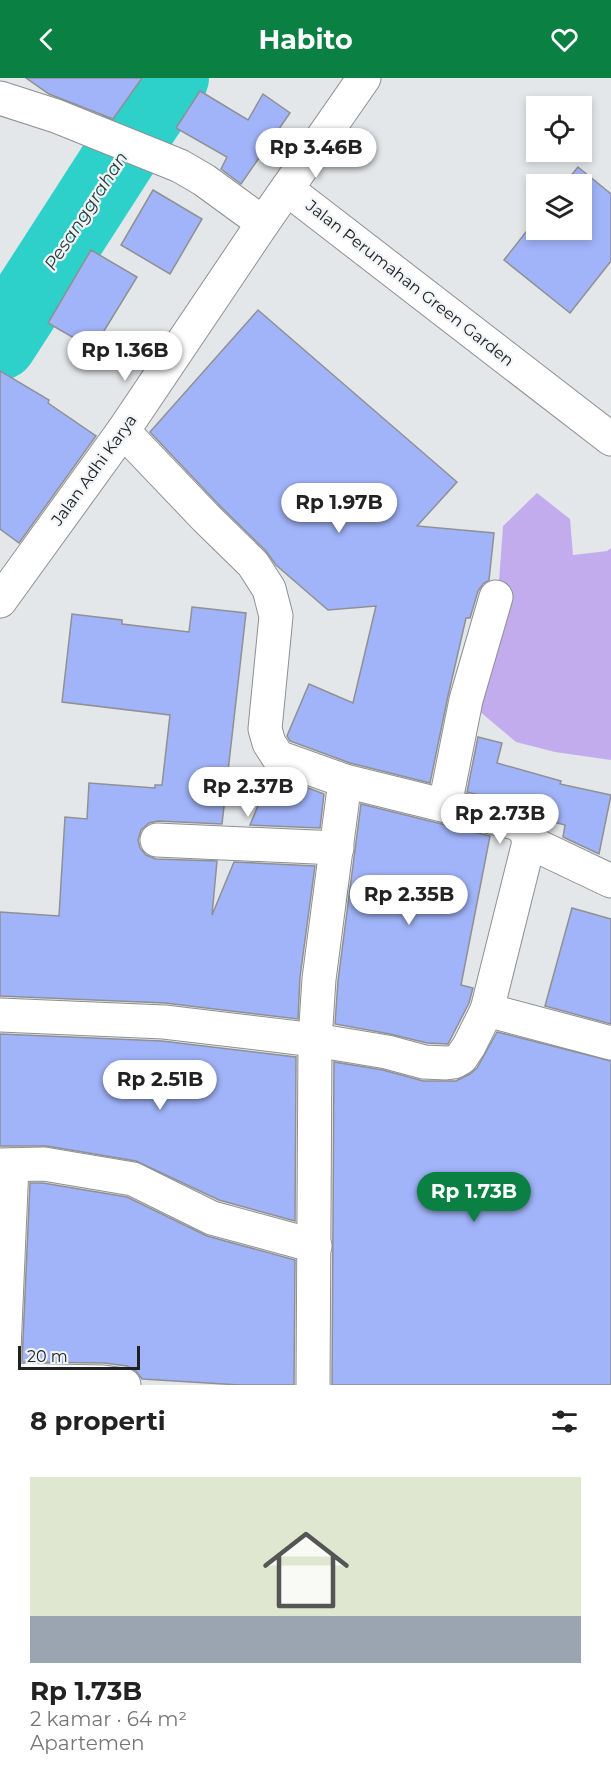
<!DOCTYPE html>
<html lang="id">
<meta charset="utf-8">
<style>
:root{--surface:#fff;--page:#f2f2f2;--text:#222;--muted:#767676;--line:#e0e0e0;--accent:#0b8043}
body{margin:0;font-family:Montserrat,sans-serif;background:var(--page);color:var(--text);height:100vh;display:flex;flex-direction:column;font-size:22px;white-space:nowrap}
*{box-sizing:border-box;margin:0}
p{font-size:20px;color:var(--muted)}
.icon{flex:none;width:33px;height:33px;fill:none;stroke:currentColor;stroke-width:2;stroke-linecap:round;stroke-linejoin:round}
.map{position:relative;height:1307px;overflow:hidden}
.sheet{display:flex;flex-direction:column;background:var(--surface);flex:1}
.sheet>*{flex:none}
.fabs{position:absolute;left:526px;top:18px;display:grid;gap:12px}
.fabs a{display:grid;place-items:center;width:66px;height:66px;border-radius:0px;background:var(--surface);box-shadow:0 3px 9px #0003;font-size:30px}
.scale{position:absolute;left:18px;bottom:15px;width:122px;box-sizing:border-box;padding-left:6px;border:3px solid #202122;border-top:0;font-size:16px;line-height:21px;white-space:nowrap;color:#202122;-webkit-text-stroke:4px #f1f4f6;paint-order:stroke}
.price{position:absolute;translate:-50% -51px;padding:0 14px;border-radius:21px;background:#fff;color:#222;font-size:20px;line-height:39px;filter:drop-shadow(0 2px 3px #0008)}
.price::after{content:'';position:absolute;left:50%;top:36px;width:18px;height:14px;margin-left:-9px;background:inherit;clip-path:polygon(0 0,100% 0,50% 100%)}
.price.active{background:var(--accent);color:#fff}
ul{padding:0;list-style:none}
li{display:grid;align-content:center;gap:12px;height:318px;padding:0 30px}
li+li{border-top:2px solid var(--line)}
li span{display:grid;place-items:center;height:186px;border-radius:0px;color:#555}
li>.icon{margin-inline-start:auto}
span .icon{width:108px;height:108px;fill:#fffc;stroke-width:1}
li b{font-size:26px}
h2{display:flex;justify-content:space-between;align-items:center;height:72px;padding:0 30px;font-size:26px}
header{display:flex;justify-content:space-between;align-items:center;height:78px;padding:0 30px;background:var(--accent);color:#fff;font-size:27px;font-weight:700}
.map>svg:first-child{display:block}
.green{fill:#c3acee}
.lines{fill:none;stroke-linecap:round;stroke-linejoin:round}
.river{stroke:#2ed1ca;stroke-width:74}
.building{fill:#a2b4f9;stroke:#8f9093;stroke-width:1.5}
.street-casing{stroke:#8e9092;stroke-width:35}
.street{stroke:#fff;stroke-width:33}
.labels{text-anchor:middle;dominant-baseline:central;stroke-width:4.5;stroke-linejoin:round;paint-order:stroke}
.street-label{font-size:16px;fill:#202122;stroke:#f1f4f6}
.water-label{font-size:18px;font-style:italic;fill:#263f3d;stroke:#f1f4f6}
</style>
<header><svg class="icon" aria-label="back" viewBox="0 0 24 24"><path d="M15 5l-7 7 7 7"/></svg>Habito<svg class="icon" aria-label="heart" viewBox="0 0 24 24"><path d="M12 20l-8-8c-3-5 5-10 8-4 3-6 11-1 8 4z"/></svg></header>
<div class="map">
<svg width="611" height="1307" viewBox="0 0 611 1307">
<rect width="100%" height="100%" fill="#e4e7e9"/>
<path class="green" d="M537,415L570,441L573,477L607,473L611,470V682L555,674L516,664L466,622L496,545L503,448Z"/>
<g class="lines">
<path class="river" d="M0,265L146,38L172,0"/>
</g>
<g class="building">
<path d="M26,0H142L113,41L49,16Z"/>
<path d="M200,13L248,42L263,16L290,35L241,106L221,91L227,79L176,50Z"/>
<path d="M578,89L611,116V183L570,235L504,182L537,140V152H582V106H564Z"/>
<path d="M153,112L202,141L170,196L121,167Z"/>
<path d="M91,172L137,199L93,271L48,245Z"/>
<path d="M258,232L457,404L417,448L494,455L489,502L483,506L478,513L470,540H466L448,618L430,705L350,685L290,663L287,658L309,606L353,625L376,528L328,532L276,487L266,473L219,427L150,354Z"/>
<path d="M0,293L49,322L48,325L96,358L19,465L0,451Z"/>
<path d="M192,529L246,535L222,746L158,743L149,745L141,752L138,762L140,770L146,777L156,781L217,783L212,837L234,784L315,788L300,899L298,941L165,925L0,918V834L59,838L65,739L87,741L89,705L155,710V707H162L170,637L62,624L72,536L122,542V546L189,554Z"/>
<path d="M478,659L502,665L497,685L561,703L560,706L611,717L599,776L563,759L565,747L539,740L535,735L520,727L467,714Z"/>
<path d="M271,696L324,716L320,750L250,747Z"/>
<path d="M361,726L490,758L461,907L473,910L469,925L448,966L427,965L390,956L335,946L338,903Z"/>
<path d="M572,830L611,841V946L545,928Z"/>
<path d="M497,954L611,983V1307H332L334,984L383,992L423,1003H456L470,996L477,990Z"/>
<path d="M0,956L162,963L296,979L295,1143L219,1122L136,1083L47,1068H0Z"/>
<path d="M30,1105H43L127,1119L207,1158L295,1182L294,1307H240L142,1301L136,1293L127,1288L104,1285L22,1284Z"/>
</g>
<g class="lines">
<defs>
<g id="street">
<path d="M0,20L56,38L180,88L204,102L263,145"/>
<path d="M287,111L611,361"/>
<path d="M123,353L206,440L253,486L269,511L276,538L265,651L269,665L278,679L345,703L515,745L525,751L529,764L487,932"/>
<path d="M0,523L123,353L263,145L364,0"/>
<path d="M445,727L466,622L496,519"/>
<path d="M157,762L337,770"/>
<path d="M529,764L611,803"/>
<path d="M0,937L164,944L315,962L387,974L424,984L446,985L454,984L461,980L469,968L487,932L611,965"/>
<path d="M0,1087L44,1086L133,1101L212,1140L315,1168"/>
<path d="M12,1087L3,1295L8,1302L103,1304L124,1307"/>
<path d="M313,1307L315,962L319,901L345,703"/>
</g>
</defs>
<use href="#street" class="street-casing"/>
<use href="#street" class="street"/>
</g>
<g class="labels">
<g class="street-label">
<text transform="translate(410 205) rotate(38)">Jalan Perumahan Green Garden</text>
<text transform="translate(94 392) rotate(-54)">Jalan Adhi Karya</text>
</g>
<g class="water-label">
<text transform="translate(86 133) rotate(-57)">Pesanggrahan</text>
</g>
</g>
</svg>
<div class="fabs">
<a><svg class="icon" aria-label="locate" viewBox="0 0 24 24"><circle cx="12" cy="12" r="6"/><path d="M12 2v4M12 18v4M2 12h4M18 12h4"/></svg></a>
<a><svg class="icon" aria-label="layers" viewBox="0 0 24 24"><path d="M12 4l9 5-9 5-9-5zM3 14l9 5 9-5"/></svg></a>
</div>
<div class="scale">20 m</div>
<b class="price" style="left:316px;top:101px">Rp 3.46B</b>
<b class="price" style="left:125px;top:304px">Rp 1.36B</b>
<b class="price" style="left:339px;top:456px">Rp 1.97B</b>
<b class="price" style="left:248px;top:740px">Rp 2.37B</b>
<b class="price" style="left:500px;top:767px">Rp 2.73B</b>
<b class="price" style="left:409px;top:848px">Rp 2.35B</b>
<b class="price" style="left:160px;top:1033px">Rp 2.51B</b>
<b class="price active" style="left:474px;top:1145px">Rp 1.73B</b>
</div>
<section class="sheet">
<h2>8 properti<svg class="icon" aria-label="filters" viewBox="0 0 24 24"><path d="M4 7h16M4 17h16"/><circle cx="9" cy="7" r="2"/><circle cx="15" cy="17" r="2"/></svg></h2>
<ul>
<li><span style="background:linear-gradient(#dfe7d0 75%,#9aa5b1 0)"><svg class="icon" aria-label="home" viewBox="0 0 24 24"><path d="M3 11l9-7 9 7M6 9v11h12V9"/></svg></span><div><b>Rp 1.73B</b><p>2 kamar · 64 m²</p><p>Apartemen</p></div></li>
</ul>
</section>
